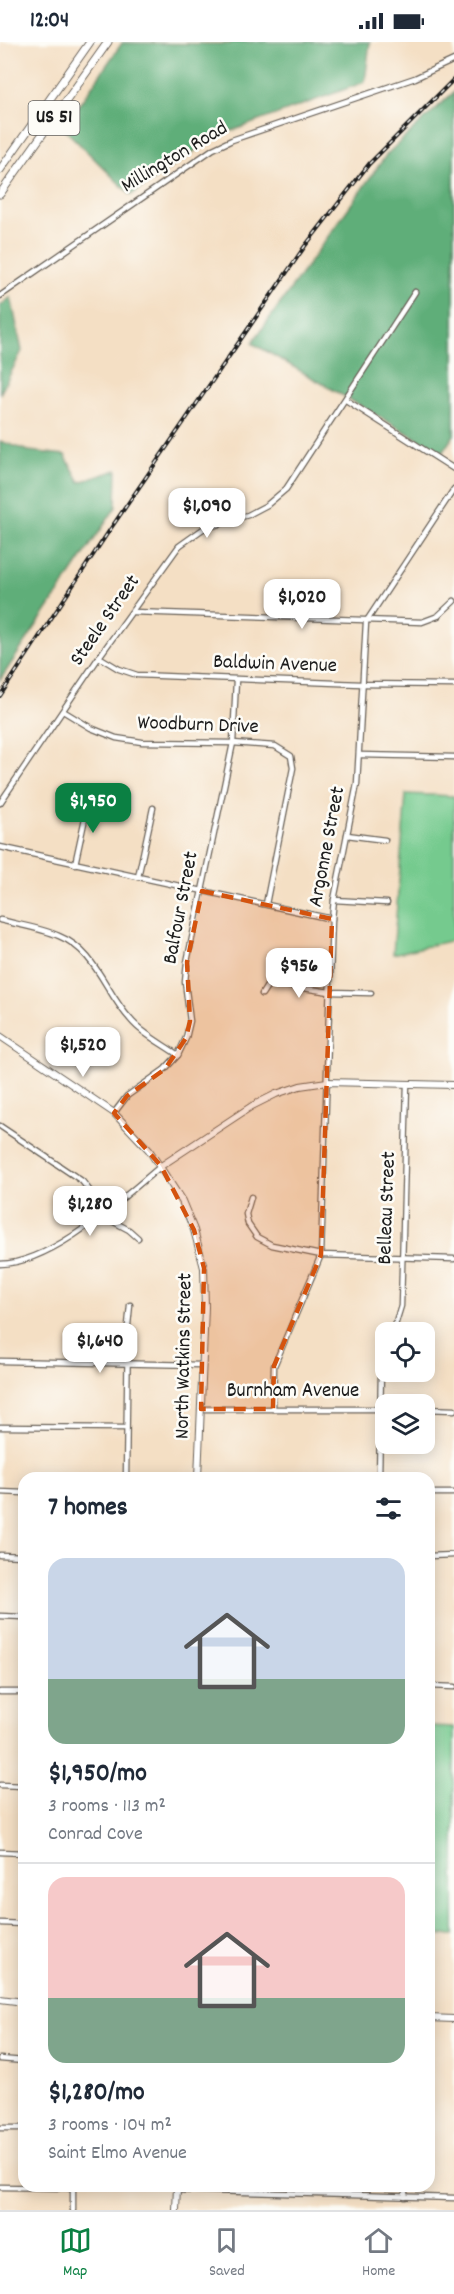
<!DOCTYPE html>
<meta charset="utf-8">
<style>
:root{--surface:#fff;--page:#f6f6f7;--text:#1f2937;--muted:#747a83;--line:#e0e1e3;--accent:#0b8043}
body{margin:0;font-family:Dekko,sans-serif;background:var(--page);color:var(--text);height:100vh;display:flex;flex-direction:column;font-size:22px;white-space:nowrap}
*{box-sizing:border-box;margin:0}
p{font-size:20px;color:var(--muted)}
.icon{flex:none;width:33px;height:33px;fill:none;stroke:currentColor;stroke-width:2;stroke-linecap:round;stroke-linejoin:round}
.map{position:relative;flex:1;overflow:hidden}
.sheet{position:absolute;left:18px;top:1430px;width:417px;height:720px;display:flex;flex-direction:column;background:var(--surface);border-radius:18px;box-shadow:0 3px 15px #0003}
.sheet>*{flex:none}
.controls{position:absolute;left:375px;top:1280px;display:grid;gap:12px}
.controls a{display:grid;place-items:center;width:60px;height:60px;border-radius:12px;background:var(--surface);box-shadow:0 3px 15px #0003;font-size:30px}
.price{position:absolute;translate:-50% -51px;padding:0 14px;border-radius:12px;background:#fff;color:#222;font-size:20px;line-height:39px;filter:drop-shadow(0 2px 3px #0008)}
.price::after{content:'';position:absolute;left:50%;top:36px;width:18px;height:14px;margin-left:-9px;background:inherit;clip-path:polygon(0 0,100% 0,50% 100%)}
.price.on{background:var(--accent);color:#fff}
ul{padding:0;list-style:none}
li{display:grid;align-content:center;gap:12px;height:318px;padding:0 30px}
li+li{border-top:2px solid var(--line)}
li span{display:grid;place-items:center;height:186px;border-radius:18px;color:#555}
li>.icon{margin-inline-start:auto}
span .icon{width:108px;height:108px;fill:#fffc;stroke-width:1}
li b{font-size:26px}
h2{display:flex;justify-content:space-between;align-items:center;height:72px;padding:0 30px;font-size:26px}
.status{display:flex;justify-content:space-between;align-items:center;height:42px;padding:0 30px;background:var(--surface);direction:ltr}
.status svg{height:16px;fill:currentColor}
.tabs{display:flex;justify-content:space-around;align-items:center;height:84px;border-top:2px solid var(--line);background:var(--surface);font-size:16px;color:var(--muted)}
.tabs a{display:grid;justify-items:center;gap:3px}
.tabs .on{color:var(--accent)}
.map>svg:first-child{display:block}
.green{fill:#74ca8e;stroke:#487355;stroke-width:1.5}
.forest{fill:#5fae79;stroke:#3e654a;stroke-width:1.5}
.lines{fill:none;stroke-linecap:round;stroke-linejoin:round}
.minor-casing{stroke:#686057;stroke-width:7}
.major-casing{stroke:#686057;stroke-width:8}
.highway-casing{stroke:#686057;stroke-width:9}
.minor{stroke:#fff;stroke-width:4.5}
.major{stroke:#fff;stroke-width:6}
.highway{stroke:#fff;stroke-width:7}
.rail-casing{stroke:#1c1c1c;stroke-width:4}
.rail{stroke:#fdfcf7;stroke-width:1.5;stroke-dasharray:4.5;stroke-linecap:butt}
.marked{fill:#d4530e;fill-opacity:0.2;stroke:#d4530e;stroke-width:4.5;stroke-dasharray:12 8;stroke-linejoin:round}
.labels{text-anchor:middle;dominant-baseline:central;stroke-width:5;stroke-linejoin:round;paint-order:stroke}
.shield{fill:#fdfcf7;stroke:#605f5e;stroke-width:1.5}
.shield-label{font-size:20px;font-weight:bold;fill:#1c1c1c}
.street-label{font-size:21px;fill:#1c1c1c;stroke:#fdfcf7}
</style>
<div class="status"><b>12:04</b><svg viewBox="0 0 49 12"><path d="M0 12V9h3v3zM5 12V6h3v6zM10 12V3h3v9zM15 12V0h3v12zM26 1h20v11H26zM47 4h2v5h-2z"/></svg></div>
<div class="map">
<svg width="454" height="2168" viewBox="0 0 454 2168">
<rect width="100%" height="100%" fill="#fdfcf7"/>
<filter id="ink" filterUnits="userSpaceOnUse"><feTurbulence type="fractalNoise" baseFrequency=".0167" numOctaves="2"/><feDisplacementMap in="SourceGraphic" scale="12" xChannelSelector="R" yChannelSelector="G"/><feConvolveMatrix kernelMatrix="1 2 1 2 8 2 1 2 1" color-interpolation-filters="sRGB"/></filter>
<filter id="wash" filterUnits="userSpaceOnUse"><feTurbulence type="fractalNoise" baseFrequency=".008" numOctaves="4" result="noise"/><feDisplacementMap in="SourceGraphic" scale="24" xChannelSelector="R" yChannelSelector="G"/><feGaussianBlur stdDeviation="1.35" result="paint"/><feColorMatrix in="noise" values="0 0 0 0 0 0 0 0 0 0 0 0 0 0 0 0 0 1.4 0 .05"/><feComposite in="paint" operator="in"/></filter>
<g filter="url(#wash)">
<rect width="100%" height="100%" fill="#f4dfc4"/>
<g class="green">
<path d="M406,752L454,754V898L393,912Z"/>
<path d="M429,1684L454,1685V1893H429Z"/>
</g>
<g class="forest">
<path d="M232,0H370L365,40L215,95L131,153L63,86L122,1L230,2Z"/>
<path d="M454,50V393L442,411L252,301L387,112Z"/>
<path d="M11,255L22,309L0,352V264Z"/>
<path d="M0,399L29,409L65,413L80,440L117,428L116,465L0,638Z"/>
</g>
</g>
<g filter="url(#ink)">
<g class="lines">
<defs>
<g id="minor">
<path d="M0,254L213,107L232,98L415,36L454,18"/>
<path d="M346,358L454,427"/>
<path d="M133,570L422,580L438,574L454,559"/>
<path d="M99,615L119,627L137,633L361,642L454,643"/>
<path d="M63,669L91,686L116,696L142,700L233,701L275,704L291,714L293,726L266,862"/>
<path d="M360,713L454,715"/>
<path d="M0,761L99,615L179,504L203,487L248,473L267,463L286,447L415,250"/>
<path d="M347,793L385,798"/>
<path d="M0,805L332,877"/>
<path d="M75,822L89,758"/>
<path d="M138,835L153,766"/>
<path d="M334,858L387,861"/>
<path d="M0,878C19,883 41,886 59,894C96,909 105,950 130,977C142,992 163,1002 178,1013"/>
<path d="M262,952L269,941L330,950L371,951"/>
<path d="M114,1071L127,1054L165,1027L178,1013L186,996L190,979L185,940L187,920L233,701L236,638"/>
<path d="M0,1084L82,1139L114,1180L129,1188L138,1196"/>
<path d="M251,1155L246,1172L248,1182L257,1195L272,1203L321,1213L454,1217"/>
<path d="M0,1222C54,1221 121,1157 161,1124"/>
<path d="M393,1290L401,1264L407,1042"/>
<path d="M0,1319L201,1323"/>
<path d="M201,1367H386"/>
<path d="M273,1367L274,1324L321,1213L332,877L334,858L357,742L366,580L454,447"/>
<path d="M424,1367L454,1368"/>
<path d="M0,1385L126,1386"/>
<path d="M126,1436L128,1283L130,1263"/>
<path d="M379,1436L381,1329L386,1314"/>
<path d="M0,1450L24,1451"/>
<path d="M429,1451H454"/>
<path d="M0,1513L24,1514"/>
<path d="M429,1514L454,1513"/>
<path d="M0,1574L24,1575"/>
<path d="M429,1644L454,1645"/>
<path d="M0,1650H24"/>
<path d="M0,1743L24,1744"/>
<path d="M0,1810L24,1811"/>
<path d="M0,1881L24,1882"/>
<path d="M0,2017L24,2019"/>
<path d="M0,2086H24"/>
<path d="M73,2144V2168"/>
<path d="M0,2145L73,2146"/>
<path d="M176,2148L454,2156"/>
<path d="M348,2153L349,2144"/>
<path d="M405,2155V2144"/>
</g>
<g id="major">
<path d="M0,994L114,1071L149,1108L182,1159L194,1188L204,1226L205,1265L198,1436"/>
<path d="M161,1124L252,1064L276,1052L300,1044L327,1040L454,1043"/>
<path d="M0,1957L24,1960"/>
<path d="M429,1976L454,1977"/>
<path d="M176,2168L177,2144"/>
</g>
<g id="highway">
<path d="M0,128L90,0"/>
<path d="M0,152L108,0"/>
</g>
</defs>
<use href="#minor" class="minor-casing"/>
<use href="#major" class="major-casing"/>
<use href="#highway" class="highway-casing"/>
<use href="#minor" class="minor"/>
<use href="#major" class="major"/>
<use href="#highway" class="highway"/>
<defs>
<path id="rail" d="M0,654L109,489L305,204L369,122L454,37"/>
</defs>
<use href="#rail" class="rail-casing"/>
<use href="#rail" class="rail"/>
</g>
</g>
<path class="marked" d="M202,849L332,877L321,1213L274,1324L273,1367H201L204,1226L194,1188L161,1124L114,1071L127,1054L165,1027L186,996L190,979L187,920Z"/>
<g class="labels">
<rect class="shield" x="28.5" y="59" width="51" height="34" rx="4.5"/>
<g class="shield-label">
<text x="54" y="76">US 51</text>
</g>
<g class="street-label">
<text transform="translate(175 116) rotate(-31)">Millington Road</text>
<text transform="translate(106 579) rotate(-55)">Steele Street</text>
<text transform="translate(275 623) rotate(2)">Baldwin Avenue</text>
<text transform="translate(198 684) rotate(2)">Woodburn Drive</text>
<text transform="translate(328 805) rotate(-79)">Argonne Street</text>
<text transform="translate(182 866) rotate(-79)">Balfour Street</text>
<text transform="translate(388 1166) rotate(-88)">Belleau Street</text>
<text transform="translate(185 1314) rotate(-89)">North Watkins Street</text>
<text x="293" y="1350">Burnham Avenue</text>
</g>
</g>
</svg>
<div class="controls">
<a><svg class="icon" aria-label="locate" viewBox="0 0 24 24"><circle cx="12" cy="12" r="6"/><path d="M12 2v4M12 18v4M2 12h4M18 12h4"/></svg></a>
<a><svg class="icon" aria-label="layers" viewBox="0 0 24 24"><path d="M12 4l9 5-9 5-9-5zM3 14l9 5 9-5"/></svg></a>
</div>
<b class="price" style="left:207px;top:497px">$1,090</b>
<b class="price" style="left:302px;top:588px">$1,020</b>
<b class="price on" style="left:93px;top:792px">$1,950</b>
<b class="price" style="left:299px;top:957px">$956</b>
<b class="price" style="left:83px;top:1036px">$1,520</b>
<b class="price" style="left:90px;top:1195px">$1,280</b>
<b class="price" style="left:100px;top:1332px">$1,640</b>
<section class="sheet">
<h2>7 homes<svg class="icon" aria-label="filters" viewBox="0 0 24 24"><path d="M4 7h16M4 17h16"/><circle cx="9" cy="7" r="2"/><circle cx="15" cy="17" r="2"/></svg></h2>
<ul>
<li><span style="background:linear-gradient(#c9d6e8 65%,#7fa58c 0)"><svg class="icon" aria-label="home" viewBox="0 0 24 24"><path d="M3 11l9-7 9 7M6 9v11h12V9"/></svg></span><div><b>$1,950/mo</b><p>3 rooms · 113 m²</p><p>Conrad Cove</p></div></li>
<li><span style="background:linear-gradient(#f6c9c9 65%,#7fa58c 0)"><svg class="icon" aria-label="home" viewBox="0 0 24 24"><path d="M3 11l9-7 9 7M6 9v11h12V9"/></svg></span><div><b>$1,280/mo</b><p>3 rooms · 104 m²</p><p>Saint Elmo Avenue</p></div></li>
</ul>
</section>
</div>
<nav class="tabs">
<a class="on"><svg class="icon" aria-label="map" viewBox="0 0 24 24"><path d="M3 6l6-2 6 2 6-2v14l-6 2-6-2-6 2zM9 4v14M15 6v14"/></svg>Map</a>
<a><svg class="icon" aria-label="saved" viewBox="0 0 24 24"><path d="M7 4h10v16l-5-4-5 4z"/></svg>Saved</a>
<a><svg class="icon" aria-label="home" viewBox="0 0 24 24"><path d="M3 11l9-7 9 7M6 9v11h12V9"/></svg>Home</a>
</nav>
